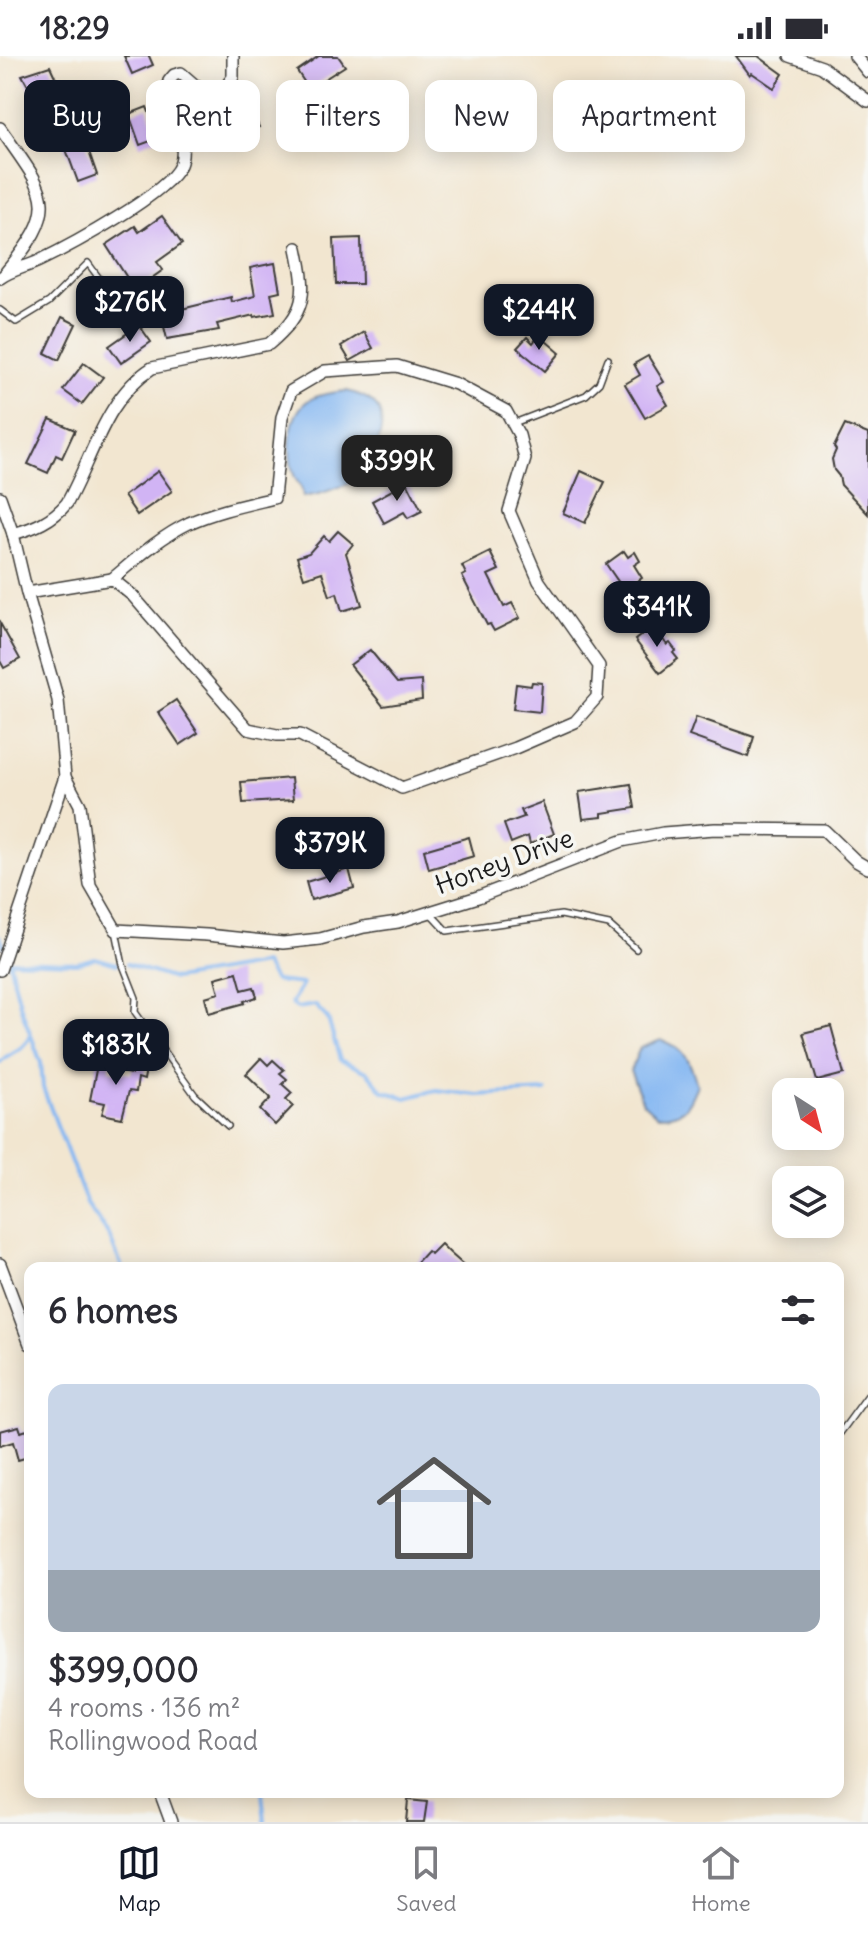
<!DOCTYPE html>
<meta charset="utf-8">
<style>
:root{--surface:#fff;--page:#f2f2f3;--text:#2b2b33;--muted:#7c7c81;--line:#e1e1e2;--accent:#111827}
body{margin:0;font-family:Delius,sans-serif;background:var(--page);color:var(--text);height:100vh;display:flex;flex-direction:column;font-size:30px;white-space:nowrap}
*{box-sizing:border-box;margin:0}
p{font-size:26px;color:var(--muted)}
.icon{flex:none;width:44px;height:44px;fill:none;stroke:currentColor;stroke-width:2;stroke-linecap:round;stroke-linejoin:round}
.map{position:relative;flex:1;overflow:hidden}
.details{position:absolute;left:24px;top:1206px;width:820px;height:536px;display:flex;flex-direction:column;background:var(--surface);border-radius:16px;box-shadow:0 4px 20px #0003}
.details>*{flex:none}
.hud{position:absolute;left:24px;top:24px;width:820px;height:72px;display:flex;gap:16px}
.needle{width:52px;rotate:144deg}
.buttons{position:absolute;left:772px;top:1022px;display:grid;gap:16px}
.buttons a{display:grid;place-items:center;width:72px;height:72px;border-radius:16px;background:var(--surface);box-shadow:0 4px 20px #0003;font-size:40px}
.price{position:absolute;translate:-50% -68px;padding:0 18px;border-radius:16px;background:var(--accent);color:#fff;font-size:26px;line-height:52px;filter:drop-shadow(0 2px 4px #0008)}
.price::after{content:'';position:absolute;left:50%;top:48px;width:24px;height:18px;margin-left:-12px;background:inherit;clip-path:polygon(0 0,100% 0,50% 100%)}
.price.active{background:#222;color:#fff}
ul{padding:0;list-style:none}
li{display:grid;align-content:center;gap:16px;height:424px;padding:0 24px}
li+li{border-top:2px solid var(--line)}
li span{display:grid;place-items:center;height:248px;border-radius:16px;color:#555}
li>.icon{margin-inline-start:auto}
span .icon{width:144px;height:144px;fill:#fffc;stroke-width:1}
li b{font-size:34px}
h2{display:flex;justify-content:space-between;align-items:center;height:96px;padding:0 24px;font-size:34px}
.tag{padding:0 28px;border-radius:16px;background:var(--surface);box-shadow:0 4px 20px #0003;font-size:28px;line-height:72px}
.tag.active{background:var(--accent);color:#fff}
.status{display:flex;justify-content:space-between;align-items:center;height:56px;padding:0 40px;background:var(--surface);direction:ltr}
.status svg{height:22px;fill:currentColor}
.tabs{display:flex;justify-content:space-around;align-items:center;height:112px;border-top:2px solid var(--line);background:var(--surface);font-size:22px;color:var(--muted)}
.tabs a{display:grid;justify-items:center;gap:4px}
.tabs .active{color:var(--accent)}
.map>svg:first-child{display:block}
.water{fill:#86b8f2;stroke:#516a87;stroke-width:2}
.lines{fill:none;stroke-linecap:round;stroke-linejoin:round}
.stream{stroke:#86b8f2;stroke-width:4}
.building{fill:#d1b4f4}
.service-casing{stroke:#3c3a37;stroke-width:8}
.minor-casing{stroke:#3c3a37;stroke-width:14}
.service{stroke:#fff;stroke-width:5}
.minor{stroke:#fff;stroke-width:11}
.labels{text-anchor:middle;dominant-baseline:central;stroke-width:7;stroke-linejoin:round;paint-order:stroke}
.street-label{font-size:26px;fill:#1c1c1c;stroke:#f6f6f2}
</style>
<div class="status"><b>18:29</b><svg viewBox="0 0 49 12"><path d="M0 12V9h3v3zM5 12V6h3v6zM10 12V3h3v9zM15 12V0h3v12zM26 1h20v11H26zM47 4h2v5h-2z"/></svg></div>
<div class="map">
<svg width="868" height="1766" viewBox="0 0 868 1766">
<rect width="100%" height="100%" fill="#f6f6f2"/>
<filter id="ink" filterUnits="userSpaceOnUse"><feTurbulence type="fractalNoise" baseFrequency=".0125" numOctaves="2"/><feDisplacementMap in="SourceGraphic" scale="16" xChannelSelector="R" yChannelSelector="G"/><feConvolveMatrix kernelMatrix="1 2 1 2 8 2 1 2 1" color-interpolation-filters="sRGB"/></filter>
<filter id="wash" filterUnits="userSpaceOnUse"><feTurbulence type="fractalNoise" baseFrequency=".006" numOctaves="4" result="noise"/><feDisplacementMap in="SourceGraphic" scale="32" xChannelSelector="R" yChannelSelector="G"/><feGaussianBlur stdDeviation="1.8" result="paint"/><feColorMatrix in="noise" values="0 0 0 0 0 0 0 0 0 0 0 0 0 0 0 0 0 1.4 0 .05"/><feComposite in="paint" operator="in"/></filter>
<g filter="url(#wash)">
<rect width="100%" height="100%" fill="#f2e6d0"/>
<g class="water">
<path d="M347,335C384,344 387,361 376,394L383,407L375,419L319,438L303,441C302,426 297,429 294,419C287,399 288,362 305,347C315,338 335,336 347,335Z"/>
<path d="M661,984C686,994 690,1004 697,1029C687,1052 684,1060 657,1060L643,1047L630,1015L640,992Z"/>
</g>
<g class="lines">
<g class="stream">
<path d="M0,880L5,892"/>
<path d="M8,901L21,952L41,1007L43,1032L87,1148L109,1179L122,1212"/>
<path d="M9,905L77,907L95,902L117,908"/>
<path d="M127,908L174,923L264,908L275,925L303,928L291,947L297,952L315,949L328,963L340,1004L367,1016L383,1035L406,1042L436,1034L477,1039L546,1035"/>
<path d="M0,1006C13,993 20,998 31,979"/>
<path d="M262,1736L265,1766"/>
</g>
</g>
<g id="blocks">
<g class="building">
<path d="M124,0H149L153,9L132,18Z"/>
<path d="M319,0H338L345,10L309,33L297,15Z"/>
<path d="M736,0H758L783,18L774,32L752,17L750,19Z"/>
<path d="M50,10L58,27L33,39L22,19Z"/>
<path d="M249,50L259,71L222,90L212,69Z"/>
<path d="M147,51L159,82L140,89L129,58Z"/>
<path d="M81,81L83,88L86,87L97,119L78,126L64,88Z"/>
<path d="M162,160L182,188L157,206L163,214L135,234L106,189L135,170L139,176Z"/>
<path d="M361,182L362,228H336L334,183Z"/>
<path d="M275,207L280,235L271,237L275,257L254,261V259L217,268L219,274L167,283L161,258L231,241L232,246L255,240L250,212Z"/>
<path d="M62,261L76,268L59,304L45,297Z"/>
<path d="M139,269L151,286L121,307L109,290Z"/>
<path d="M364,276L373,292L350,305L341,290Z"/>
<path d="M539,279L560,297L545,315L517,292L527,281L533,287Z"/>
<path d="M648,300L664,326L657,330L668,349L645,362L625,328L640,319L634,308Z"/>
<path d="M84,307L103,321L82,348L63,334Z"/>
<path d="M50,363L75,374L62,402L56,399L48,417L28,408Z"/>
<path d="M845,369L868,378V458L841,429L839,420L834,414L832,403L836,394L834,391Z"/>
<path d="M158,415L172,435L137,459L124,440Z"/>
<path d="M581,415L605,426L585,467L563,457Z"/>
<path d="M407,426L422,455L408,462L404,456L384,467L372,445Z"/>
<path d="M338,475L353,488L346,497L362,549L342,555L337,537L330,540L322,516L304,522L297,501L309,497L324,480L329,485Z"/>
<path d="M624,495L628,501L635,496L640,505L634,509L642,522L624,534L606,508Z"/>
<path d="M490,496L499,514L488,519L504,551L512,547L520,562L494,575L490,568L487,569L462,520L466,518L462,510Z"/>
<path d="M0,567L20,603L4,612L0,605Z"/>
<path d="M653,570L667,589L670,587L676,595L673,597L678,603L660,617L635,584Z"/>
<path d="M370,594L397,627L421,625L422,644L383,650L350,609Z"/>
<path d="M532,626L542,627L540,656L513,653L516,628L531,630Z"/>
<path d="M176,644L198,677L180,689L158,656Z"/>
<path d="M696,661L754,681L748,701L689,680Z"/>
<path d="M291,722L293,744L243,747L241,726Z"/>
<path d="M631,728L635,752L602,757V761L583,763L579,736Z"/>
<path d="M542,746L554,778L530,788L528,780L511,787L504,768L524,761L521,754Z"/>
<path d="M469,781L474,800L429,813L424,794Z"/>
<path d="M349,813L354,832L311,844L306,826Z"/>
<path d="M237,916L242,934L254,931L257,941L244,945L245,947L209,957L205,941L219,937L215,922Z"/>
<path d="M831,970L844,1018L817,1025L803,977Z"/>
<path d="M261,1002L268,1009L273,1004L284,1014L280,1017L287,1023L282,1028L292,1037L286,1043L293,1050L275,1069L260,1054L271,1042L246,1018Z"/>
<path d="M98,1004L111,1007L109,1014L131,1018L134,1004L147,1007L144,1024L138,1022L136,1036L129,1035L122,1062L102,1058L105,1047L90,1044Z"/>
<path d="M441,1188L450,1197L467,1212H423L417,1206L427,1195L431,1198Z"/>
<path d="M19,1370L21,1376L30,1373V1394L26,1395L28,1401L18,1404L13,1386L0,1390V1375Z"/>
<path d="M408,1744L427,1746L424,1766H406Z"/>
</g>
</g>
</g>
<g filter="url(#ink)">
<use href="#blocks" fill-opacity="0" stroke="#3c3a37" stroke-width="2"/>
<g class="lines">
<defs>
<g id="service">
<path d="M0,254L16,266L49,246L88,207L112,240"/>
<path d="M514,367L586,339L599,327L608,303"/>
<path d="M430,857L447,875L561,859L609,869L636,893"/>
<path d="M116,875L123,909L136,942L135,956L195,1039L228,1070"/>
<path d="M838,1380L868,1339"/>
</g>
<g id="minor">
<path d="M790,0L822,11L868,45"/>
<path d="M855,0L868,16"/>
<path d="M0,72C46,138 63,148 6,216"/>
<path d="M0,222C11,214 26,211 39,205C68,191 169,137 180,109C188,91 173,45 169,25L174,19L181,17L204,37L222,36L233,21V0"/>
<path d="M397,310L456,328L506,355L519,379L525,403L509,455L539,525L599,610L597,641L575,666L515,692L402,732L300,679H277L248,673L133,540L112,523C136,503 160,481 189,467C216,455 245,449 274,442L282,361L291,335L325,315Z"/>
<path d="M0,441L13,478L27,537L58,644L65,721L0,914"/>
<path d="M13,478C34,472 52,465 67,447C92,402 106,341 152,312L269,288C307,255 307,239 297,192"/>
<path d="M27,537L112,523"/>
<path d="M65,721L80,749L90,829L116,874L207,879L283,887L320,883L364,871L398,866L478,841L622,785L663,777L715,773L824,774L856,805L868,812"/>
<path d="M0,1208L30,1288"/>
<path d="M160,1736L171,1766"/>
</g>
</defs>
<use href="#service" class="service-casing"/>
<use href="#minor" class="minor-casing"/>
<use href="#service" class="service"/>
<use href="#minor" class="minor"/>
</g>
</g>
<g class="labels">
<g class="street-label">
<text transform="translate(504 805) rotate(-20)">Honey Drive</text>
</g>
</g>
</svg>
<div class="buttons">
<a><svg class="needle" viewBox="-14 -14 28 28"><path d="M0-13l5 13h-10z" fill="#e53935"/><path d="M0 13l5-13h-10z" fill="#7c7c81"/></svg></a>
<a><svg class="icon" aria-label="layers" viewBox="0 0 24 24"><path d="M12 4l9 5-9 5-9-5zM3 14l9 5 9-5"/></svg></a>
</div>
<b class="price" style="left:130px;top:288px">$276K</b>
<b class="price" style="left:539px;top:296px">$244K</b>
<b class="price active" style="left:397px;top:447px">$399K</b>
<b class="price" style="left:657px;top:593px">$341K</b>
<b class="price" style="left:330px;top:829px">$379K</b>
<b class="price" style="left:116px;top:1031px">$183K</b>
<div class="hud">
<a class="tag active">Buy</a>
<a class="tag">Rent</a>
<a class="tag">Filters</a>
<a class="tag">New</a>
<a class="tag">Apartment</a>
</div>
<section class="details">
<h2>6 homes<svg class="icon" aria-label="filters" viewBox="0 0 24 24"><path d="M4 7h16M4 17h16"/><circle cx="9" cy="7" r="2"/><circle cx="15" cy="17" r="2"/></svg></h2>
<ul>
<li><span style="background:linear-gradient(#c9d6e8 75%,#9aa5b1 0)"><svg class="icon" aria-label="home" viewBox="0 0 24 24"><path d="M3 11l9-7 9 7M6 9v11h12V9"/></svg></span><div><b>$399,000</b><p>4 rooms · 136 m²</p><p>Rollingwood Road</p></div></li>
</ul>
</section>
</div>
<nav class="tabs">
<a class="active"><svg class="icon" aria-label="map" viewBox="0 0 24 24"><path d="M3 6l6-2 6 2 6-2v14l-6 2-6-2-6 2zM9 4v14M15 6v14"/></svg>Map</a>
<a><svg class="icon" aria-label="saved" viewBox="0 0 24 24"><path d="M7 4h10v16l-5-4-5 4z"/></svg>Saved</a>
<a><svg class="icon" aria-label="home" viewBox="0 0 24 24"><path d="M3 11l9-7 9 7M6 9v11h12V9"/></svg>Home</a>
</nav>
